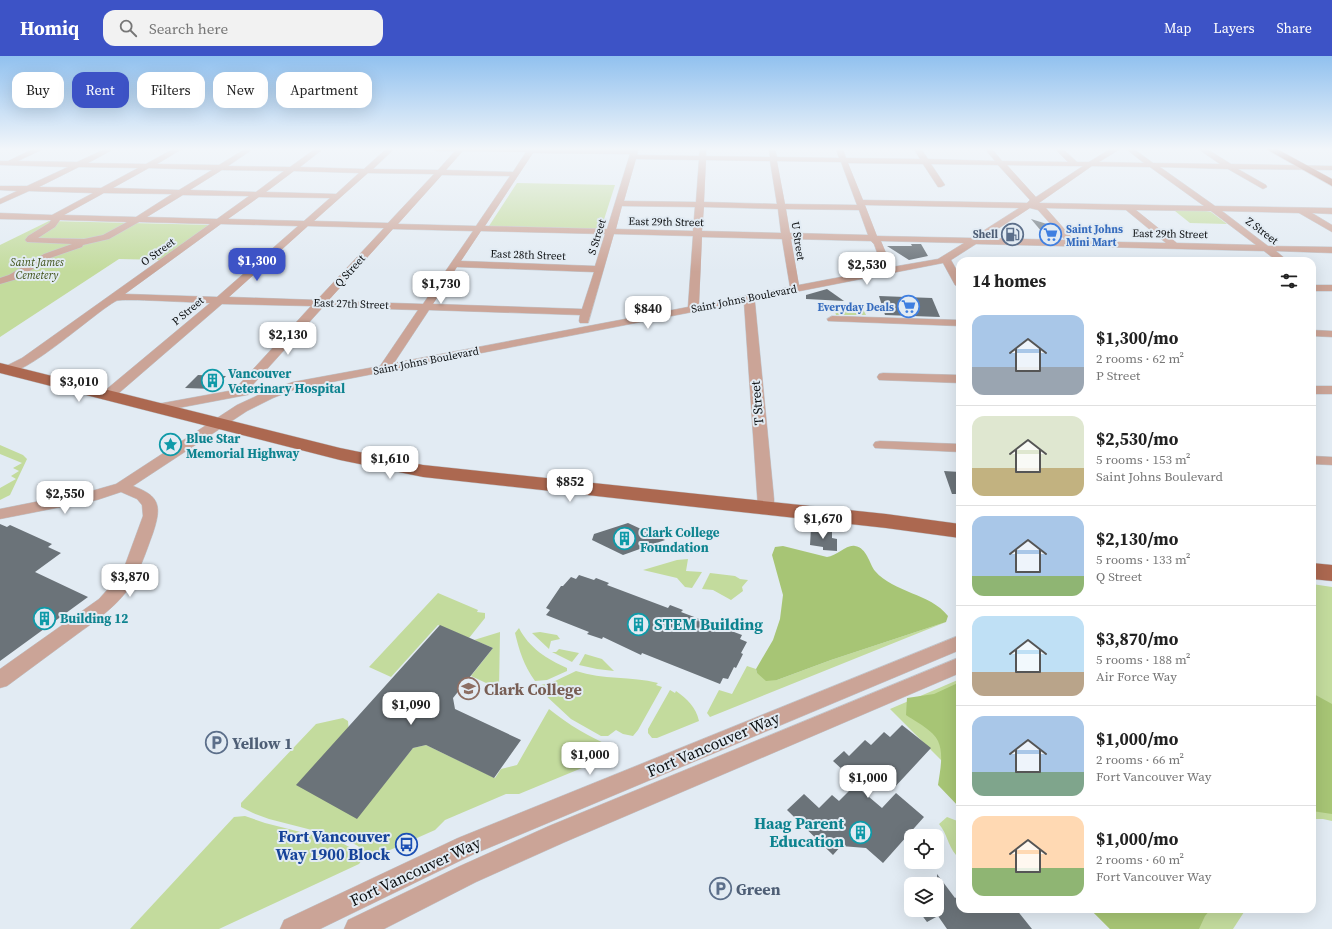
<!DOCTYPE html>
<meta charset="utf-8">
<style>
:root{--surface:#fff;--page:#f2f2f2;--text:#222;--muted:#767676;--line:#e0e0e0;--accent:#3d53c6}
body{margin:0;font-family:"Source Serif 4",serif;background:var(--page);color:var(--text);height:100vh;display:flex;flex-direction:column;font-size:15px;white-space:nowrap}
*{box-sizing:border-box;margin:0}
p{font-size:13px;color:var(--muted)}
.icon{flex:none;width:22px;height:22px;fill:none;stroke:currentColor;stroke-width:2;stroke-linecap:round;stroke-linejoin:round}
.map{position:relative;flex:1;overflow:hidden}
.drawer{position:absolute;left:956px;top:201px;width:360px;height:656px;display:flex;flex-direction:column;background:var(--surface);border-radius:12px;box-shadow:0 4px 16px #0002}
.drawer>*{flex:none}
.hud{position:absolute;left:12px;top:16px;width:380px;height:36px;display:flex;gap:8px}
.controls{position:absolute;left:904px;top:773px;display:grid;gap:8px}
.controls a{display:grid;place-items:center;width:40px;height:40px;border-radius:8px;background:var(--surface);box-shadow:0 4px 16px #0002;font-size:20px}
.price{position:absolute;translate:-50% -34px;padding:0 9px;border-radius:8px;background:#fff;color:#222;font-size:13px;line-height:26px;filter:drop-shadow(0 1px 2px #0008)}
.price::after{content:'';position:absolute;left:50%;top:24px;width:12px;height:9px;margin-left:-6px;background:inherit;clip-path:polygon(0 0,100% 0,50% 100%)}
.price.current{background:var(--accent);color:#fff}
ul{padding:0;list-style:none}
li{display:flex;align-items:center;gap:12px;height:100px;padding:0 16px}
li+li{border-top:1px solid var(--line)}
li span{display:grid;place-items:center;flex:none;width:112px;height:80px;border-radius:12px;color:#555}
li>.icon{margin-inline-start:auto}
span .icon{width:48px;height:48px;fill:#fffc;stroke-width:1}
li b{font-size:17px}
h2{display:flex;justify-content:space-between;align-items:center;height:48px;padding:0 16px;font-size:17px}
.chip{padding:0 14px;border-radius:12px;background:var(--surface);box-shadow:0 4px 16px #0002;font-size:14px;line-height:36px}
.chip.current{background:var(--accent);color:#fff}
header{display:flex;align-items:center;gap:24px;box-sizing:border-box;height:56px;padding:0 20px;background:var(--accent);color:#fff}
header strong{font-size:19px}
nav{display:flex;gap:22px;margin-inline-start:auto;font-size:14px}
.search{width:280px;height:36px;background:var(--page);display:flex;align-items:center;gap:10px;box-sizing:border-box;padding:0 14px;border-radius:12px;color:var(--muted);font-size:15px}
.map>svg:first-child{display:block}
.green{fill:#c3db9d}
.forest{fill:#a7c575}
.building{fill:#6b7379}
.lines{fill:none;stroke-linecap:round;stroke-linejoin:round}
.minor-casing{stroke:#c0c8cf;stroke-width:1}
.major-casing{stroke:#c0c8cf;stroke-width:1}
.minor{fill:#cba497;fill-rule:evenodd}
.major{fill:#ac6850;fill-rule:evenodd}
.labels{text-anchor:middle;dominant-baseline:central;stroke-width:4;stroke-linejoin:round;paint-order:stroke}
.far-street-label{font-size:11px;fill:#0c0f11;stroke:#e2ebf3}
.far-shop-label{font-size:11px;font-weight:bold;fill:#366cbe;stroke:#e2ebf3;text-anchor:start}
.far-service-label{font-size:11px;font-weight:bold;fill:#4e5e75;stroke:#e2ebf3;text-anchor:end}
.far-park-label{font-size:11px;font-style:italic;fill:#3c4f15;stroke:#e2ebf3}
.culture-label{font-size:13px;font-weight:bold;fill:#0d838f;stroke:#e2ebf3;text-anchor:start}
.street-label{font-size:13px;fill:#0c0f11;stroke:#e2ebf3}
.near-culture-label{font-size:16px;font-weight:bold;fill:#0d838f;stroke:#e2ebf3;text-anchor:start}
.near-education-label{font-size:16px;font-weight:bold;fill:#785e54;stroke:#e2ebf3;text-anchor:start}
.near-service-label{font-size:16px;font-weight:bold;fill:#4e5e75;stroke:#e2ebf3;text-anchor:start}
.near-street-label{font-size:16px;fill:#0c0f11;stroke:#e2ebf3}
.near-transit-label{font-size:16px;font-weight:bold;fill:#164399;stroke:#e2ebf3;text-anchor:end}
</style>
<header>
<strong>Homiq</strong>
<div class="search"><svg class="icon" aria-label="search" viewBox="0 0 24 24"><circle cx="10" cy="10" r="6"/><path d="M15 15l6 6"/></svg>Search here</div>
<nav><a>Map</a><a>Layers</a><a>Share</a></nav>
</header>
<div class="map">
<svg width="1332" height="873" viewBox="0 0 1332 873">
<rect width="100%" height="100%" fill="#e2ebf3"/>
<g class="green">
<path d="M517,127L615,129L601,173L489,170Z"/>
<path d="M1178,153L1202,154L1211,156L1227,168L1190,167L1175,155Z"/>
<path d="M49,165L213,169L164,204L119,203L0,281V189Z"/>
<path d="M833,248L861,249L866,259H836Z"/>
<path d="M0,389L23,399L27,403L10,439L0,444V432L16,423L11,420L19,415L13,412L22,407L0,398Z"/>
<path d="M688,503L686,515L702,516L692,532L685,531L677,522L643,514L677,504Z"/>
<path d="M710,517L735,520L740,523L748,524L742,531L743,535L731,544L713,534L702,533Z"/>
<path d="M1312,528L1332,531V765L1323,763H1312Z"/>
<path d="M438,537L478,554L477,556L485,557V562L469,582L438,569L391,621L369,611Z"/>
<path d="M946,566L710,661L707,657L719,634L732,638L747,610L756,613L757,617L777,624L831,604Z"/>
<path d="M519,572C529,592 547,603 567,612V615L547,624L535,625C524,610 519,594 515,577Z"/>
<path d="M500,576L499,633L471,620L493,592L474,584Z"/>
<path d="M540,576L557,579L560,583L551,585L549,593L532,577Z"/>
<path d="M559,593L579,597L572,606L552,596H556Z"/>
<path d="M585,598L602,603L614,615L597,613L579,609Z"/>
<path d="M576,615C603,624 631,620 658,627L656,629L662,631L638,674L633,680L623,678L616,674L608,680H601L571,663L543,637L539,631L541,629L553,626Z"/>
<path d="M960,623V723L890,653Z"/>
<path d="M670,634L675,637L676,635C687,643 696,651 699,665L657,682H652L648,677V673Z"/>
<path d="M549,653C569,669 589,681 613,691V696L611,700L519,738H506L445,764L435,774L372,802H367L358,790L343,782L269,763L253,757L241,751V747L316,668L343,662L348,665L356,762L413,692L426,689L495,722L501,713L517,709Z"/>
<path d="M245,760L265,767L340,786L353,793L362,804L359,808L219,873H130L234,761Z"/>
<path d="M947,761L960,766V799H956C947,788 948,779 939,768Z"/>
<path d="M1090,853H1246L1233,873H1110Z"/>
</g>
<g class="forest">
<path d="M783,490L827,501C837,500 847,488 855,490C867,492 869,507 875,515C894,537 930,537 948,560L946,566L831,604L777,624L766,625L757,617L756,613L773,584L780,563L783,539L772,499L775,491Z"/>
<path d="M960,626V752L938,729C940,715 944,698 938,685C934,675 915,665 906,659L907,642L934,638Z"/>
<path d="M1312,637L1332,648V758L1312,755Z"/>
<path d="M1090,853H1211L1205,860L1199,873H1110Z"/>
</g>
<g class="building">
<path d="M1031,163L1047,168L1059,182H1047Z"/>
<path d="M911,188H921L928,200L909,204L887,190H912Z"/>
<path d="M827,233L844,245L806,243V239Z"/>
<path d="M879,240L932,242L940,261L885,259Z"/>
<path d="M198,319L226,320L214,333L185,332Z"/>
<path d="M944,415L960,416V438H952Z"/>
<path d="M628,467L665,484L623,499L592,484L594,478Z"/>
<path d="M0,468L7,471L10,469L52,488L48,491L61,497L35,516L88,541L0,605Z"/>
<path d="M811,472L832,475V482L837,483V495L823,494V491L810,489Z"/>
<path d="M579,519L594,524L596,522L609,527L607,529L668,552L670,549L683,554L681,556L742,579L740,583L747,586L741,597L743,598L736,612L734,611L728,623L723,622L720,628L642,597L641,599L603,581L602,583L587,578L589,576L546,559L550,554L546,552L561,530H563L571,521L576,523Z"/>
<path d="M440,569L493,592L453,642L455,653L521,684L494,722L426,689L413,692L357,763L296,729Z"/>
<path d="M902,669L931,692L893,733L877,719L862,735L882,752L896,737L924,761L883,807L866,792L841,790L833,799L787,754L804,738L819,752L832,739L839,745L857,727L833,705L844,695L849,700L865,684L871,689L884,676L890,681Z"/>
<path d="M937,818L955,842L960,839V853H1016L1032,873H947L938,860L927,866L918,854H937Z"/>
</g>
<g class="lines">
<defs>
<g id="minor">
<path d="M33,93H43L18,105L77,106L105,93H114L88,107L146,108L173,93H182L157,108L219,109L245,93H253L228,110L290,111L315,93H323L300,111L364,113L386,93H394L373,113L438,114L455,95H436L433,93H638L637,99L699,100L700,93H706V100L770,101L769,93H775L777,101L839,102L836,93H843L846,102L920,103L914,93H921L928,103L995,105L985,93H992L1002,105L1068,106L1055,93H1063L1077,106H1089L1110,93H1120L1099,106L1144,107L1126,93H1134L1153,107L1220,108L1198,93H1207L1231,108L1332,110V114L1238,113L1266,129L1267,131L1263,133L1228,113L1160,111L1215,150L1332,152V158L1312,157L1332,169V176L1299,157L1222,155L1268,190L1332,191V197L1276,195L1288,205H1277L1264,195L976,188L951,204L960,220V232L955,229L943,207L754,244L755,247L774,443V452L771,456L766,457L761,456L758,452L744,246L296,333L273,342L247,355L133,430C160,440 162,450 153,477C146,496 139,518 127,535C113,553 94,566 76,579C53,596 30,613 7,630L0,632V613L99,543L115,525L125,509L143,460L142,449L137,443L121,436L97,444L0,463V453L95,434L116,428L237,349L265,336L293,326L380,310L418,254L323,251L250,332L254,335L252,338L157,356L152,355L150,352L152,349L234,334L311,250L222,248L112,343H102L101,340L102,337L210,247C197,247 121,242 116,245C94,257 24,322 4,317L2,314L4,311L22,302L210,168L139,166L109,183L83,189L82,191L50,202L17,223L0,228V222L9,219L44,198L72,188L27,186L25,184L28,180L49,167L51,164L0,163V157L52,159L93,137L29,135L0,148V143L17,135L0,134V130H27L68,111L0,109V105H8ZM463,95L526,96L513,116L446,114ZM533,97L630,98L607,173L485,170ZM636,103L699,104L696,146L624,145ZM706,104L770,105L777,148L704,146ZM777,105L841,106L857,149L785,148ZM848,107L923,108L938,131H941L945,129L931,108L998,109L1030,144L1027,147L863,144ZM1007,109L1075,110H1083L1036,141ZM1092,110L1150,111L1204,150L1039,147ZM79,111L138,112L101,132L39,131ZM149,112L212,114L179,134L113,132ZM222,114L284,115L256,136L190,134ZM294,115L359,117L336,138L266,136ZM368,117L434,118L388,167L314,165ZM442,119L510,120L476,170L398,168ZM104,137L172,138L136,161L64,159ZM183,139L249,140L217,163L147,161ZM259,141L330,142L304,165L228,163ZM865,149L1019,152L972,182L877,180ZM622,150L695,151L693,175L616,173ZM704,151L778,153L781,177L702,175ZM1030,152L1038,154L1065,184L984,182ZM1046,152L1126,154L1166,187L1075,185ZM786,153L859,154L868,179L790,177ZM1136,154L1211,155L1256,189L1177,187ZM60,164L127,166L103,179L84,183L38,182L55,171ZM221,168L298,170L217,241L125,238ZM308,170L384,172L317,244L229,241ZM393,173L473,175L423,248L328,245ZM481,175L605,178L595,210L461,205ZM614,178L693,180L688,251L394,307L429,254L580,259L579,265L580,267H588ZM702,181L782,183L790,231L699,249ZM791,183L871,185L874,188L883,213L799,229ZM881,185L964,187L938,203L892,211ZM457,211L594,216L582,253L433,248Z"/>
<rect x="1312" y="229" width="20" height="6"/>
<path d="M832,260L960,264V270L828,265L827,263Z"/>
<path d="M1312,274L1332,275V281L1312,280Z"/>
<path d="M883,317L960,319V327L879,324L877,321L879,318Z"/>
<rect x="1312" y="330" width="20" height="8"/>
<path d="M880,385L960,388V396L875,392L873,389L875,386Z"/>
<path d="M1312,400L1332,401V409L1312,408Z"/>
<path d="M960,579V594L474,798L320,873H280L284,864L458,782Z"/>
<path d="M960,601V617L565,786L476,826L384,873H344L348,864L460,810L549,770Z"/>
</g>
<g id="major">
<path d="M1266,93H1277L1332,123V130Z"/>
<path d="M0,307L340,392L423,409L886,458L960,468V482L886,472L423,421L340,404L0,317Z"/>
<path d="M1312,507L1332,509V525L1312,523Z"/>
</g>
</defs>
<use href="#minor" class="minor-casing"/>
<use href="#major" class="major-casing"/>
<use href="#minor" class="minor"/>
<use href="#major" class="major"/>
</g>
<linearGradient id="sky" x2="0" y2="1"><stop stop-color="#91c1ef"/><stop offset="0.43" stop-color="#f2f6fa"/><stop offset="1" stop-color="#f2f6fa" stop-opacity="0"/></linearGradient>
<rect width="1332" height="216" fill="url(#sky)"/>
<defs>
<symbol id="fuel-ring" viewBox="-11 -11 22 22"><circle r="9.5" fill="#e2ebf3" stroke="#5c6f8a" stroke-width="1.5"/><path d="M-5.5-6h7V0h2V4h1.3V-2.5L3-4.5l.8-.8L6-3V5H2.5V1h-1V6h-7ZM-4.2-4.7v3.2H.2V-4.7Z" fill="#5c6f8a"/></symbol>
<symbol id="supermarket-ring" viewBox="-11 -11 22 22"><circle r="9.5" fill="#e2ebf3" stroke="#3f7fe0" stroke-width="1.5"/><path d="M-6-5.5h2.5l.6 2H6L4.5 2H-2.5L-4.4-4H-6ZM-1.5 3.2a1.3 1.3 0 1 0 .1 0ZM3 3.2a1.3 1.3 0 1 0 .1 0Z" fill="#3f7fe0"/></symbol>
<symbol id="building-ring" viewBox="-11 -11 22 22"><circle r="9.5" fill="#e2ebf3" stroke="#0f9aa8" stroke-width="1.5"/><path d="M-4-6H4V6H1V3H-1V6H-4ZM-2.5-4.3h1.7v1.8h-1.7ZM.8-4.3h1.7v1.8H.8ZM-2.5-1h1.7V.8h-1.7ZM.8-1h1.7V.8H.8Z" fill="#0f9aa8"/></symbol>
<symbol id="sight-ring" viewBox="-11 -11 22 22"><circle r="9.5" fill="#e2ebf3" stroke="#0f9aa8" stroke-width="1.5"/><path d="M0-6L1.8-2.2L6-1.7L2.9 1.2L3.7 5.4L0 3.3L-3.7 5.4L-2.9 1.2L-6-1.7L-1.8-2.2Z" fill="#0f9aa8"/></symbol>
<symbol id="university-ring" viewBox="-11 -11 22 22"><circle r="9.5" fill="#e2ebf3" stroke="#8d6e63" stroke-width="1.5"/><path d="M0-5L7-2L0 1L-7-2ZM-4 1L0 2.5L4 1V4Q0 6-4 4Z" fill="#8d6e63"/></symbol>
<symbol id="parking-ring" viewBox="-11 -11 22 22"><circle r="9.5" fill="#e2ebf3" stroke="#5c6f8a" stroke-width="1.5"/><path d="M-3.5-5.5H1a3.5 3.5 0 0 1 0 7H-1V5.5H-3.5ZM-1-3.4V-.6H.8a1.4 1.4 0 0 0 0-2.8Z" fill="#5c6f8a"/></symbol>
<symbol id="bus-ring" viewBox="-11 -11 22 22"><circle r="9.5" fill="#e2ebf3" stroke="#1a4fb4" stroke-width="1.5"/><path d="M-5-6H5V4H4V6H2V4H-2V6H-4V4H-5ZM-3.5-4V0h7V-4ZM-3.5 1.2v1.5H-2V1.2ZM2 1.2v1.5H3.5V1.2Z" fill="#1a4fb4"/></symbol>
</defs>
<g fill-rule="evenodd">
<use href="#fuel-ring" x="1000" y="166" width="25" height="25"/>
<use href="#supermarket-ring" x="1038" y="166" width="25" height="25"/>
<use href="#supermarket-ring" x="896" y="238" width="25" height="25"/>
<use href="#building-ring" x="200" y="312" width="25" height="25"/>
<use href="#sight-ring" x="158" y="376" width="25" height="25"/>
<use href="#building-ring" x="612" y="470" width="25" height="25"/>
<use href="#building-ring" x="32" y="550" width="25" height="25"/>
<use href="#building-ring" x="626" y="556" width="25" height="25"/>
<use href="#university-ring" x="456" y="620" width="25" height="25"/>
<use href="#parking-ring" x="204" y="674" width="25" height="25"/>
<use href="#building-ring" x="848" y="764" width="25" height="25"/>
<use href="#bus-ring" x="394" y="776" width="25" height="25"/>
<use href="#parking-ring" x="708" y="820" width="25" height="25"/>
</g>
<g class="labels">
<g class="far-street-label">
<text transform="translate(666 166) rotate(1)">East 29th Street</text>
<text transform="translate(1262 175) rotate(37)">Z Street</text>
<text transform="translate(1170 178) rotate(1)">East 29th Street</text>
<text transform="translate(597 181) rotate(-73)">S Street</text>
<text transform="translate(798 185) rotate(81)">U Street</text>
<text transform="translate(158 196) rotate(-36)">O Street</text>
<text transform="translate(528 199) rotate(2)">East 28th Street</text>
<text transform="translate(350 215) rotate(-48)">Q Street</text>
<text transform="translate(744 243) rotate(-11)">Saint Johns Boulevard</text>
<text transform="translate(351 248) rotate(2)">East 27th Street</text>
<text transform="translate(188 255) rotate(-40)">P Street</text>
<text transform="translate(426 305) rotate(-11)">Saint Johns Boulevard</text>
</g>
<g class="far-shop-label">
<text x="1066" y="173">Saint Johns<tspan x="1066" dy="13">Mini Mart</tspan></text>
<text x="894" y="251" text-anchor="end">Everyday Deals</text>
</g>
<g class="far-service-label">
<text x="998" y="178">Shell</text>
</g>
<g class="far-park-label">
<text x="37" y="206">Saint James<tspan x="37" dy="13">Cemetery</tspan></text>
</g>
<g class="culture-label">
<text x="228" y="317">Vancouver<tspan x="228" dy="15">Veterinary Hospital</tspan></text>
<text x="186" y="382">Blue Star<tspan x="186" dy="15">Memorial Highway</tspan></text>
<text x="640" y="476">Clark College<tspan x="640" dy="15">Foundation</tspan></text>
<text x="60" y="562">Building 12</text>
</g>
<g class="street-label">
<text transform="translate(757 347) rotate(-95)">T Street</text>
</g>
<g class="near-culture-label">
<text x="654" y="568">STEM Building</text>
<text x="844" y="767" text-anchor="end">Haag Parent<tspan x="844" dy="18">Education</tspan></text>
</g>
<g class="near-education-label">
<text x="484" y="633">Clark College</text>
</g>
<g class="near-service-label">
<text x="232" y="687">Yellow 1</text>
<text x="736" y="833">Green</text>
</g>
<g class="near-street-label">
<text transform="translate(713 688) rotate(-23)">Fort Vancouver Way</text>
<text transform="translate(415 815) rotate(-25)">Fort Vancouver Way</text>
</g>
<g class="near-transit-label">
<text x="390" y="780">Fort Vancouver<tspan x="390" dy="18">Way 1900 Block</tspan></text>
</g>
</g>
</svg>
<div class="controls">
<a><svg class="icon" aria-label="locate" viewBox="0 0 24 24"><circle cx="12" cy="12" r="6"/><path d="M12 2v4M12 18v4M2 12h4M18 12h4"/></svg></a>
<a><svg class="icon" aria-label="layers" viewBox="0 0 24 24"><path d="M12 4l9 5-9 5-9-5zM3 14l9 5 9-5"/></svg></a>
</div>
<b class="price current" style="left:257px;top:226px">$1,300</b>
<b class="price" style="left:867px;top:230px">$2,530</b>
<b class="price" style="left:441px;top:249px">$1,730</b>
<b class="price" style="left:648px;top:274px">$840</b>
<b class="price" style="left:288px;top:300px">$2,130</b>
<b class="price" style="left:79px;top:347px">$3,010</b>
<b class="price" style="left:390px;top:424px">$1,610</b>
<b class="price" style="left:570px;top:447px">$852</b>
<b class="price" style="left:65px;top:459px">$2,550</b>
<b class="price" style="left:823px;top:484px">$1,670</b>
<b class="price" style="left:130px;top:542px">$3,870</b>
<b class="price" style="left:411px;top:670px">$1,090</b>
<b class="price" style="left:590px;top:720px">$1,000</b>
<b class="price" style="left:868px;top:743px">$1,000</b>
<div class="hud">
<a class="chip">Buy</a>
<a class="chip current">Rent</a>
<a class="chip">Filters</a>
<a class="chip">New</a>
<a class="chip">Apartment</a>
</div>
<section class="drawer">
<h2>14 homes<svg class="icon" aria-label="filters" viewBox="0 0 24 24"><path d="M4 7h16M4 17h16"/><circle cx="9" cy="7" r="2"/><circle cx="15" cy="17" r="2"/></svg></h2>
<ul>
<li><span style="background:linear-gradient(#a9c7e8 65%,#9aa5b1 0)"><svg class="icon" aria-label="home" viewBox="0 0 24 24"><path d="M3 11l9-7 9 7M6 9v11h12V9"/></svg></span><div><b>$1,300/mo</b><p>2 rooms · 62 m²</p><p>P Street</p></div></li>
<li><span style="background:linear-gradient(#dfe7d0 65%,#c2b280 0)"><svg class="icon" aria-label="home" viewBox="0 0 24 24"><path d="M3 11l9-7 9 7M6 9v11h12V9"/></svg></span><div><b>$2,530/mo</b><p>5 rooms · 153 m²</p><p>Saint Johns Boulevard</p></div></li>
<li><span style="background:linear-gradient(#a9c7e8 75%,#8fb573 0)"><svg class="icon" aria-label="home" viewBox="0 0 24 24"><path d="M3 11l9-7 9 7M6 9v11h12V9"/></svg></span><div><b>$2,130/mo</b><p>5 rooms · 133 m²</p><p>Q Street</p></div></li>
<li><span style="background:linear-gradient(#bfe0f5 70%,#b9a48a 0)"><svg class="icon" aria-label="home" viewBox="0 0 24 24"><path d="M3 11l9-7 9 7M6 9v11h12V9"/></svg></span><div><b>$3,870/mo</b><p>5 rooms · 188 m²</p><p>Air Force Way</p></div></li>
<li><span style="background:linear-gradient(#a9c7e8 70%,#7fa58c 0)"><svg class="icon" aria-label="home" viewBox="0 0 24 24"><path d="M3 11l9-7 9 7M6 9v11h12V9"/></svg></span><div><b>$1,000/mo</b><p>2 rooms · 66 m²</p><p>Fort Vancouver Way</p></div></li>
<li><span style="background:linear-gradient(#ffd9b3 65%,#8fb573 0)"><svg class="icon" aria-label="home" viewBox="0 0 24 24"><path d="M3 11l9-7 9 7M6 9v11h12V9"/></svg></span><div><b>$1,000/mo</b><p>2 rooms · 60 m²</p><p>Fort Vancouver Way</p></div></li>
</ul>
</section>
</div>
